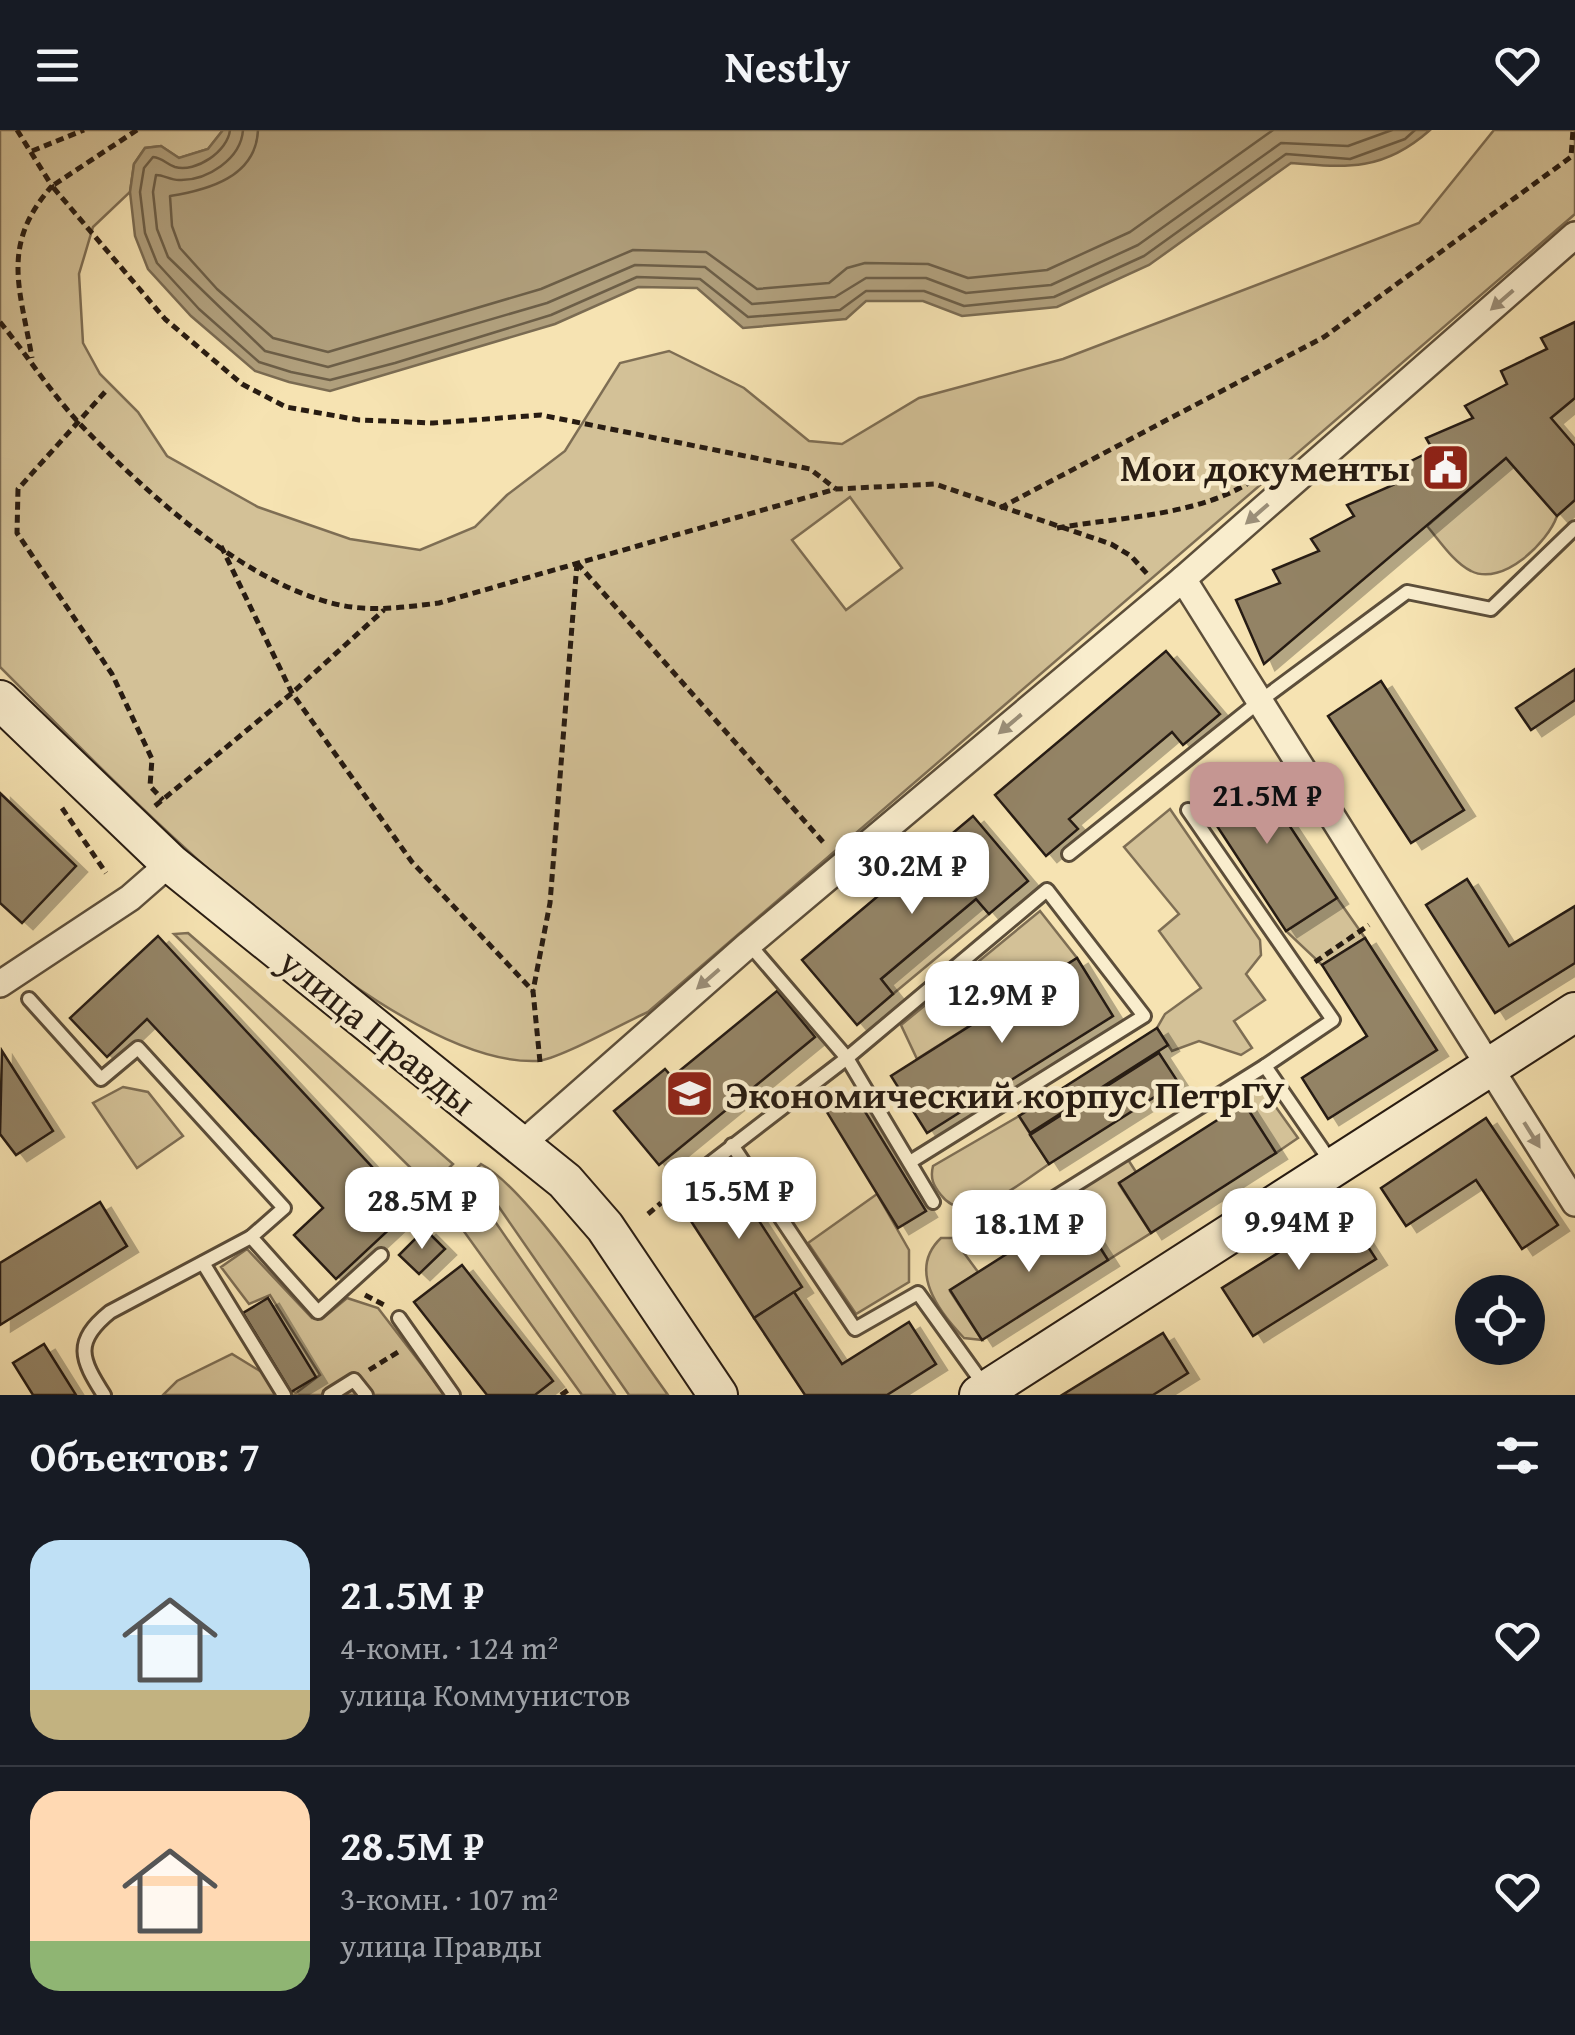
<!DOCTYPE html>
<html lang="ru">
<meta charset="utf-8">
<style>
:root{--surface:#171b24;--page:#20242c;--text:#f1f3f6;--muted:#9ea1a6;--line:#363941;--accent:#c59692}
body{margin:0;font-family:"Gentium Book Plus",serif;background:var(--page);color:var(--text);height:100vh;display:flex;flex-direction:column;font-size:38px;white-space:nowrap}
*{box-sizing:border-box;margin:0}
p{font-size:32px;color:var(--muted)}
.icon{flex:none;width:55px;height:55px;fill:none;stroke:currentColor;stroke-width:2;stroke-linecap:round;stroke-linejoin:round}
.map{position:relative;height:1265px;overflow:hidden}
.details{display:flex;flex-direction:column;background:var(--surface);flex:1}
.details>*{flex:none}
.buttons{position:absolute;left:1455px;top:1145px;display:grid;gap:20px}
.buttons a{display:grid;place-items:center;width:90px;height:90px;border-radius:50%;background:var(--surface);box-shadow:0 10px 40px #0002;font-size:50px}
.price{position:absolute;translate:-50% -85px;padding:0 22px;border-radius:20px;background:#fff;color:#222;font-size:32px;line-height:65px;filter:drop-shadow(0 2px 5px #0008)}
.price::after{content:'';position:absolute;left:50%;top:60px;width:30px;height:22px;margin-left:-15px;background:inherit;clip-path:polygon(0 0,100% 0,50% 100%)}
.price.selected{background:var(--accent);color:#111}
ul{padding:0;list-style:none}
li{display:flex;align-items:center;gap:30px;height:250px;padding:0 30px}
li+li{border-top:2px solid var(--line)}
li span{display:grid;place-items:center;flex:none;width:280px;height:200px;border-radius:30px;color:#555}
li>.icon{margin-inline-start:auto}
span .icon{width:120px;height:120px;fill:#fffc;stroke-width:1}
li b{font-size:42px}
h2{display:flex;justify-content:space-between;align-items:center;height:120px;padding:0 30px;font-size:42px}
header{display:flex;justify-content:space-between;align-items:center;height:130px;padding:0 30px;background:var(--surface);font-size:45px;font-weight:600}
.map>svg:first-child{display:block}
.green{fill:#d3c197;stroke:#7e6e54;stroke-width:2.5;fill-rule:evenodd}
.water{fill:#b09f7c;stroke:#7a6b52;stroke-width:2.5}
.lines{fill:none;stroke-linecap:round;stroke-linejoin:round}
.shore{stroke:#6c5e47;stroke-width:2.5}
.building{fill:#938365;stroke:#281c12;stroke-width:2.5;filter:url(#shadow)}
.service-casing{stroke:#5c4e3a;stroke-width:18}
.minor-casing{stroke:#5c4e3a;stroke-width:30}
.secondary-casing{stroke:#281c12;stroke-width:42}
.path{stroke:#281c12;stroke-width:5;stroke-dasharray:8 5;stroke-linecap:butt}
.service{stroke:#f9edcd;stroke-width:12}
.minor{stroke:#f9edcd;stroke-width:25}
.secondary{stroke:#f9edcd;stroke-width:38}
.oneway{fill:#9b8f79}
.labels{text-anchor:middle;dominant-baseline:central;stroke-width:9;stroke-linejoin:round;paint-order:stroke}
.poi-label{font-size:38px;font-weight:bold;fill:#281c12;stroke:#f9edcd;text-anchor:end}
.street-label{font-size:38px;fill:#281c12;stroke:#f9edcd}
</style>
<header><svg class="icon" aria-label="menu" viewBox="0 0 24 24"><path d="M4 6h16M4 12h16M4 18h16"/></svg>Nestly<svg class="icon" aria-label="heart" viewBox="0 0 24 24"><path d="M12 20l-8-8c-3-5 5-10 8-4 3-6 11-1 8 4z"/></svg></header>
<div class="map">
<svg width="1575" height="1265" viewBox="0 0 1575 1265">
<defs>
<filter id="shadow"><feDropShadow dx="11" dy="6" stdDeviation="0" flood-color="#0004"/></filter>
</defs>
<rect width="100%" height="100%" fill="#f6e3b2"/>
<filter id="stains"><feTurbulence type="fractalNoise" baseFrequency=".002" numOctaves="4"/><feColorMatrix values="0 0 0 0 .2 0 0 0 0 .09 0 0 0 0 .02 0 0 0 .5 -.17"/></filter>
<radialGradient id="worn" r=".72"><stop offset=".6" stop-color="#630" stop-opacity="0"/><stop offset="1" stop-color="#630" stop-opacity=".3"/></radialGradient>
<g class="green">
<path d="M0,0H223L208,19L179,28L161,16L145,18L134,34L130,62L93,97L79,144L83,213L100,244L138,282L167,326L258,377L350,409L420,420L475,397L507,365L565,321L620,233L669,221L744,258L809,311L842,314L919,268L1063,229L1419,93L1494,0H1575V84L648,882C625,892 558,930 537,931C384,937 107,644 0,537ZM850,367L902,438L846,480L792,410Z"/>
<path d="M1506,328L1557,386C1548,412 1503,457 1471,441C1454,433 1439,410 1427,396Z"/>
<path d="M1170,679L1260,810L1261,825L1246,844L1265,870L1234,891L1252,918L1241,925L1199,911L1172,921L1157,898L1165,884L1201,858L1159,801L1179,784L1124,717Z"/>
<path d="M1337,768L1365,808L1322,835L1286,801Z"/>
<path d="M976,769L989,784L893,864L881,849Z"/>
<path d="M1040,781L1077,828L917,929L901,895Z"/>
<path d="M188,803L453,1034L430,1057L174,804Z"/>
<path d="M1243,956L1263,959L1298,1008L1276,1023L1244,973L1226,984L1217,971Z"/>
<path d="M123,957L148,962L183,1006L137,1038L93,973Z"/>
<path d="M1019,986L1049,1034C1022,1052 967,1100 941,1065C933,1055 930,1048 933,1036Z"/>
<path d="M1127,1028L1136,1042L1119,1054L1151,1103L1108,1130L1077,1081L1054,1094L1045,1082Z"/>
<path d="M481,1034C532,1061 629,1212 668,1265H629L474,1041Z"/>
<path d="M465,1048L615,1265H582L442,1071Z"/>
<path d="M877,1064L909,1120V1152L856,1184L808,1113Z"/>
<path d="M941,1108H953L978,1142L950,1161L982,1210L964,1208C939,1182 907,1140 941,1108Z"/>
<path d="M247,1119L312,1188L322,1189L347,1168L378,1178L445,1265H163L177,1251L232,1224L296,1263L320,1245L270,1165L249,1174L221,1137Z"/>
</g>
<path class="water" d="M223,0H1430C1384,41 1348,38 1291,33L1149,135L1057,177L962,186L923,171H866L846,189L743,198L697,158L638,157L555,194L330,261L289,252L255,241L191,186L148,139L135,106L130,62L134,34L145,18L161,16L179,28L208,19Z"/>
<g class="lines">
<g class="shore">
<path d="M230,0C228,21 196,43 175,37C166,34 163,28 153,27L144,38L140,62L145,103L157,133L199,179L259,232L291,242L330,250L395,233L551,185L637,147L700,149L748,187L840,180L866,161H924L964,176L1054,167L1144,126L1286,24L1350,29L1405,9L1415,0"/>
<path d="M243,0C241,29 207,51 179,50C170,50 164,45 156,45L153,62L157,99L168,127L265,221L328,237L547,173L635,135L705,137L752,174L835,167L866,148H926L966,163L1051,155L1138,115L1281,13L1348,16L1392,0"/>
<path d="M258,0C256,47 208,60 170,66L172,96L180,118L217,159L273,208L328,222L541,159L633,120L706,122L757,159L829,153L847,138L865,133L928,134L968,148L1047,140L1130,102L1273,0"/>
</g>
</g>
<g class="building">
<path d="M1575,192V268L1551,288L1575,316V370L1557,386L1506,328L1264,534L1236,470L1280,453L1273,440L1319,421L1311,409L1354,386L1347,375L1393,355L1385,344L1433,320L1426,308L1473,288L1465,276L1507,254L1501,241L1547,219L1541,208Z"/>
<path d="M1166,521L1220,584L1183,615L1172,602L1069,689L1078,699L1046,726L995,665Z"/>
<path d="M1575,539V570L1531,600L1516,578Z"/>
<path d="M1381,551L1464,680L1411,713L1328,586Z"/>
<path d="M1249,634L1337,768L1286,801L1198,667Z"/>
<path d="M0,663L76,736L22,793L0,773Z"/>
<path d="M973,686L1028,751L989,784L976,769L881,849L893,864L857,895L802,830Z"/>
<path d="M1467,749L1509,816L1575,776V833L1495,883L1426,775Z"/>
<path d="M158,806L411,1079L336,1149L294,1105L323,1078L147,889L107,927L70,888Z"/>
<path d="M1365,808L1437,920L1328,989L1302,948L1367,906L1322,835Z"/>
<path d="M1077,828L1113,886L927,1003L891,946Z"/>
<path d="M777,861L815,907L659,1035L614,981L665,939L672,947Z"/>
<path d="M1157,898L1168,915L1030,1003L1019,986Z"/>
<path d="M2,921L53,1001L16,1025L0,1004Z"/>
<path d="M1159,923L1178,952L1049,1034L1030,1005Z"/>
<path d="M853,962L926,1081L898,1098L825,979Z"/>
<path d="M1244,973L1276,1023L1151,1103L1119,1053Z"/>
<path d="M1486,988L1558,1095L1522,1119L1476,1050L1406,1096L1381,1058Z"/>
<path d="M724,1037L802,1157L754,1188L676,1068Z"/>
<path d="M100,1072L127,1116L0,1195V1133Z"/>
<path d="M1076,1080L1108,1130L982,1210L950,1160Z"/>
<path d="M1345,1081L1376,1129L1253,1206L1222,1158Z"/>
<path d="M425,1099L445,1119L419,1144L399,1125Z"/>
<path d="M462,1135L553,1251L535,1265H487L414,1172Z"/>
<path d="M794,1162L842,1234L909,1192L936,1234L887,1265H805L754,1188Z"/>
<path d="M268,1168L316,1247L291,1262L243,1183Z"/>
<path d="M1163,1203L1188,1243L1153,1265H1062Z"/>
<path d="M44,1214L76,1265H33L13,1233Z"/>
</g>
<g class="lines">
<defs>
<g id="service">
<path d="M1188,680L1333,890L1265,936"/>
<path d="M1069,724L1260,571L1407,462L1491,479L1575,398"/>
<path d="M749,814L847,928L933,1072"/>
<path d="M29,869L101,949L138,918L284,1078L251,1107L318,1182L381,1125"/>
<path d="M732,1015L855,1199L918,1163L984,1255"/>
<path d="M673,1062L847,928L1047,760L1144,886L910,1032"/>
<path d="M995,1105L1265,936L1333,1035"/>
<path d="M203,1133L284,1265"/>
<path d="M399,1188L453,1265"/>
<path d="M104,1265C81,1229 73,1212 110,1182L251,1107"/>
<path d="M330,1265L354,1250L366,1265"/>
</g>
<g id="minor">
<path d="M1183,449L1575,1073"/>
<path d="M0,854L130,768L170,733"/>
<path d="M522,1014L749,814L1183,449L1575,105"/>
</g>
<g id="secondary">
<path d="M0,570L170,733L565,1051L605,1097L718,1265"/>
<path d="M979,1265L1575,882"/>
</g>
</defs>
<use href="#service" class="service-casing"/>
<use href="#minor" class="minor-casing"/>
<use href="#secondary" class="secondary-casing"/>
<g class="path">
<path d="M17,0L52,56C0,115 20,158 32,228"/>
<path d="M137,0L52,56L165,189L242,254L286,277L359,290L433,293L541,285L810,339L836,359"/>
<path d="M32,21L84,0"/>
<path d="M0,192C27,225 51,263 80,294C145,362 246,455 340,475C373,482 406,477 439,473L836,359L935,354L1111,414L1131,426L1149,446"/>
<path d="M105,262L18,359L17,403L112,544L152,629L150,656L163,670"/>
<path d="M1000,378L1324,207L1571,27L1573,0"/>
<path d="M1057,398C1119,387 1200,386 1253,350"/>
<path d="M221,416L292,563L412,732L533,861"/>
<path d="M577,433L823,712"/>
<path d="M155,676L292,563L384,480"/>
<path d="M62,678L106,743"/>
<path d="M1315,832L1369,795"/>
<path d="M540,932L533,861L550,773L577,433"/>
<path d="M648,1084L661,1073"/>
<path d="M365,1165L386,1176"/>
<path d="M369,1240L398,1222"/>
<path d="M561,1265L571,1258"/>
</g>
<use href="#service" class="service"/>
<use href="#minor" class="minor"/>
<use href="#secondary" class="secondary"/>
</g>
<defs><path id="oneway-solid" d="M-6-.8H1V-3.2L6.5 0L1 3.2V.8H-6Z" transform="scale(2.5)"/></defs>
<g class="oneway">
<use href="#oneway-solid" transform="translate(1502 170) rotate(139)"/>
<use href="#oneway-solid" transform="translate(1257 384) rotate(139)"/>
<use href="#oneway-solid" transform="translate(1010 594) rotate(140)"/>
<use href="#oneway-solid" transform="translate(708 849) rotate(139)"/>
<use href="#oneway-solid" transform="translate(1532 1005) rotate(58)"/>
</g>
<defs>
<symbol id="civic-square" viewBox="-11 -11 22 22"><rect x="-9" y="-9" width="18" height="18" rx="4" fill="#8f2418" stroke="#f9edcd"/><path d="M-.6-6.5H3V-4.5H.6V-3L4-1V1h2V6H-6V1h2V-1L-.6-3ZM-1.2 2.5V6h2.4V2.5Z" fill="#fff"/></symbol>
<symbol id="university-square" viewBox="-11 -11 22 22"><rect x="-9" y="-9" width="18" height="18" rx="4" fill="#8f2418" stroke="#f9edcd"/><path d="M0-5L7-2L0 1L-7-2ZM-4 1L0 2.5L4 1V4Q0 6-4 4Z" fill="#fff"/></symbol>
</defs>
<g fill-rule="evenodd">
<use href="#civic-square" x="1418" y="310" width="55" height="55"/>
<use href="#university-square" x="662" y="936" width="55" height="55"/>
</g>
<g class="labels">
<g class="poi-label">
<text x="1410" y="337">Мои документы</text>
<text x="725" y="964" text-anchor="start">Экономический корпус ПетрГУ</text>
</g>
<g class="street-label">
<text transform="translate(378 901) rotate(39)">улица Правды</text>
</g>
</g>
<rect width="100%" height="100%" filter="url(#stains)"/>
<rect width="100%" height="100%" fill="url(#worn)"/>
</svg>
<div class="buttons">
<a><svg class="icon" aria-label="locate" viewBox="0 0 24 24"><circle cx="12" cy="12" r="6"/><path d="M12 2v4M12 18v4M2 12h4M18 12h4"/></svg></a>
</div>
<b class="price selected" style="left:1267px;top:717px">21.5M ₽</b>
<b class="price" style="left:912px;top:787px">30.2M ₽</b>
<b class="price" style="left:1002px;top:916px">12.9M ₽</b>
<b class="price" style="left:739px;top:1112px">15.5M ₽</b>
<b class="price" style="left:422px;top:1122px">28.5M ₽</b>
<b class="price" style="left:1299px;top:1143px">9.94M ₽</b>
<b class="price" style="left:1029px;top:1145px">18.1M ₽</b>
</div>
<section class="details">
<h2>Объектов: 7<svg class="icon" aria-label="filters" viewBox="0 0 24 24"><path d="M4 7h16M4 17h16"/><circle cx="9" cy="7" r="2"/><circle cx="15" cy="17" r="2"/></svg></h2>
<ul>
<li><span style="background:linear-gradient(#bfe0f5 75%,#c2b280 0)"><svg class="icon" aria-label="home" viewBox="0 0 24 24"><path d="M3 11l9-7 9 7M6 9v11h12V9"/></svg></span><div><b>21.5M ₽</b><p>4-комн. · 124 m²</p><p>улица Коммунистов</p></div><svg class="icon" aria-label="heart" viewBox="0 0 24 24"><path d="M12 20l-8-8c-3-5 5-10 8-4 3-6 11-1 8 4z"/></svg></li>
<li><span style="background:linear-gradient(#ffd9b3 75%,#8fb573 0)"><svg class="icon" aria-label="home" viewBox="0 0 24 24"><path d="M3 11l9-7 9 7M6 9v11h12V9"/></svg></span><div><b>28.5M ₽</b><p>3-комн. · 107 m²</p><p>улица Правды</p></div><svg class="icon" aria-label="heart" viewBox="0 0 24 24"><path d="M12 20l-8-8c-3-5 5-10 8-4 3-6 11-1 8 4z"/></svg></li>
</ul>
</section>
